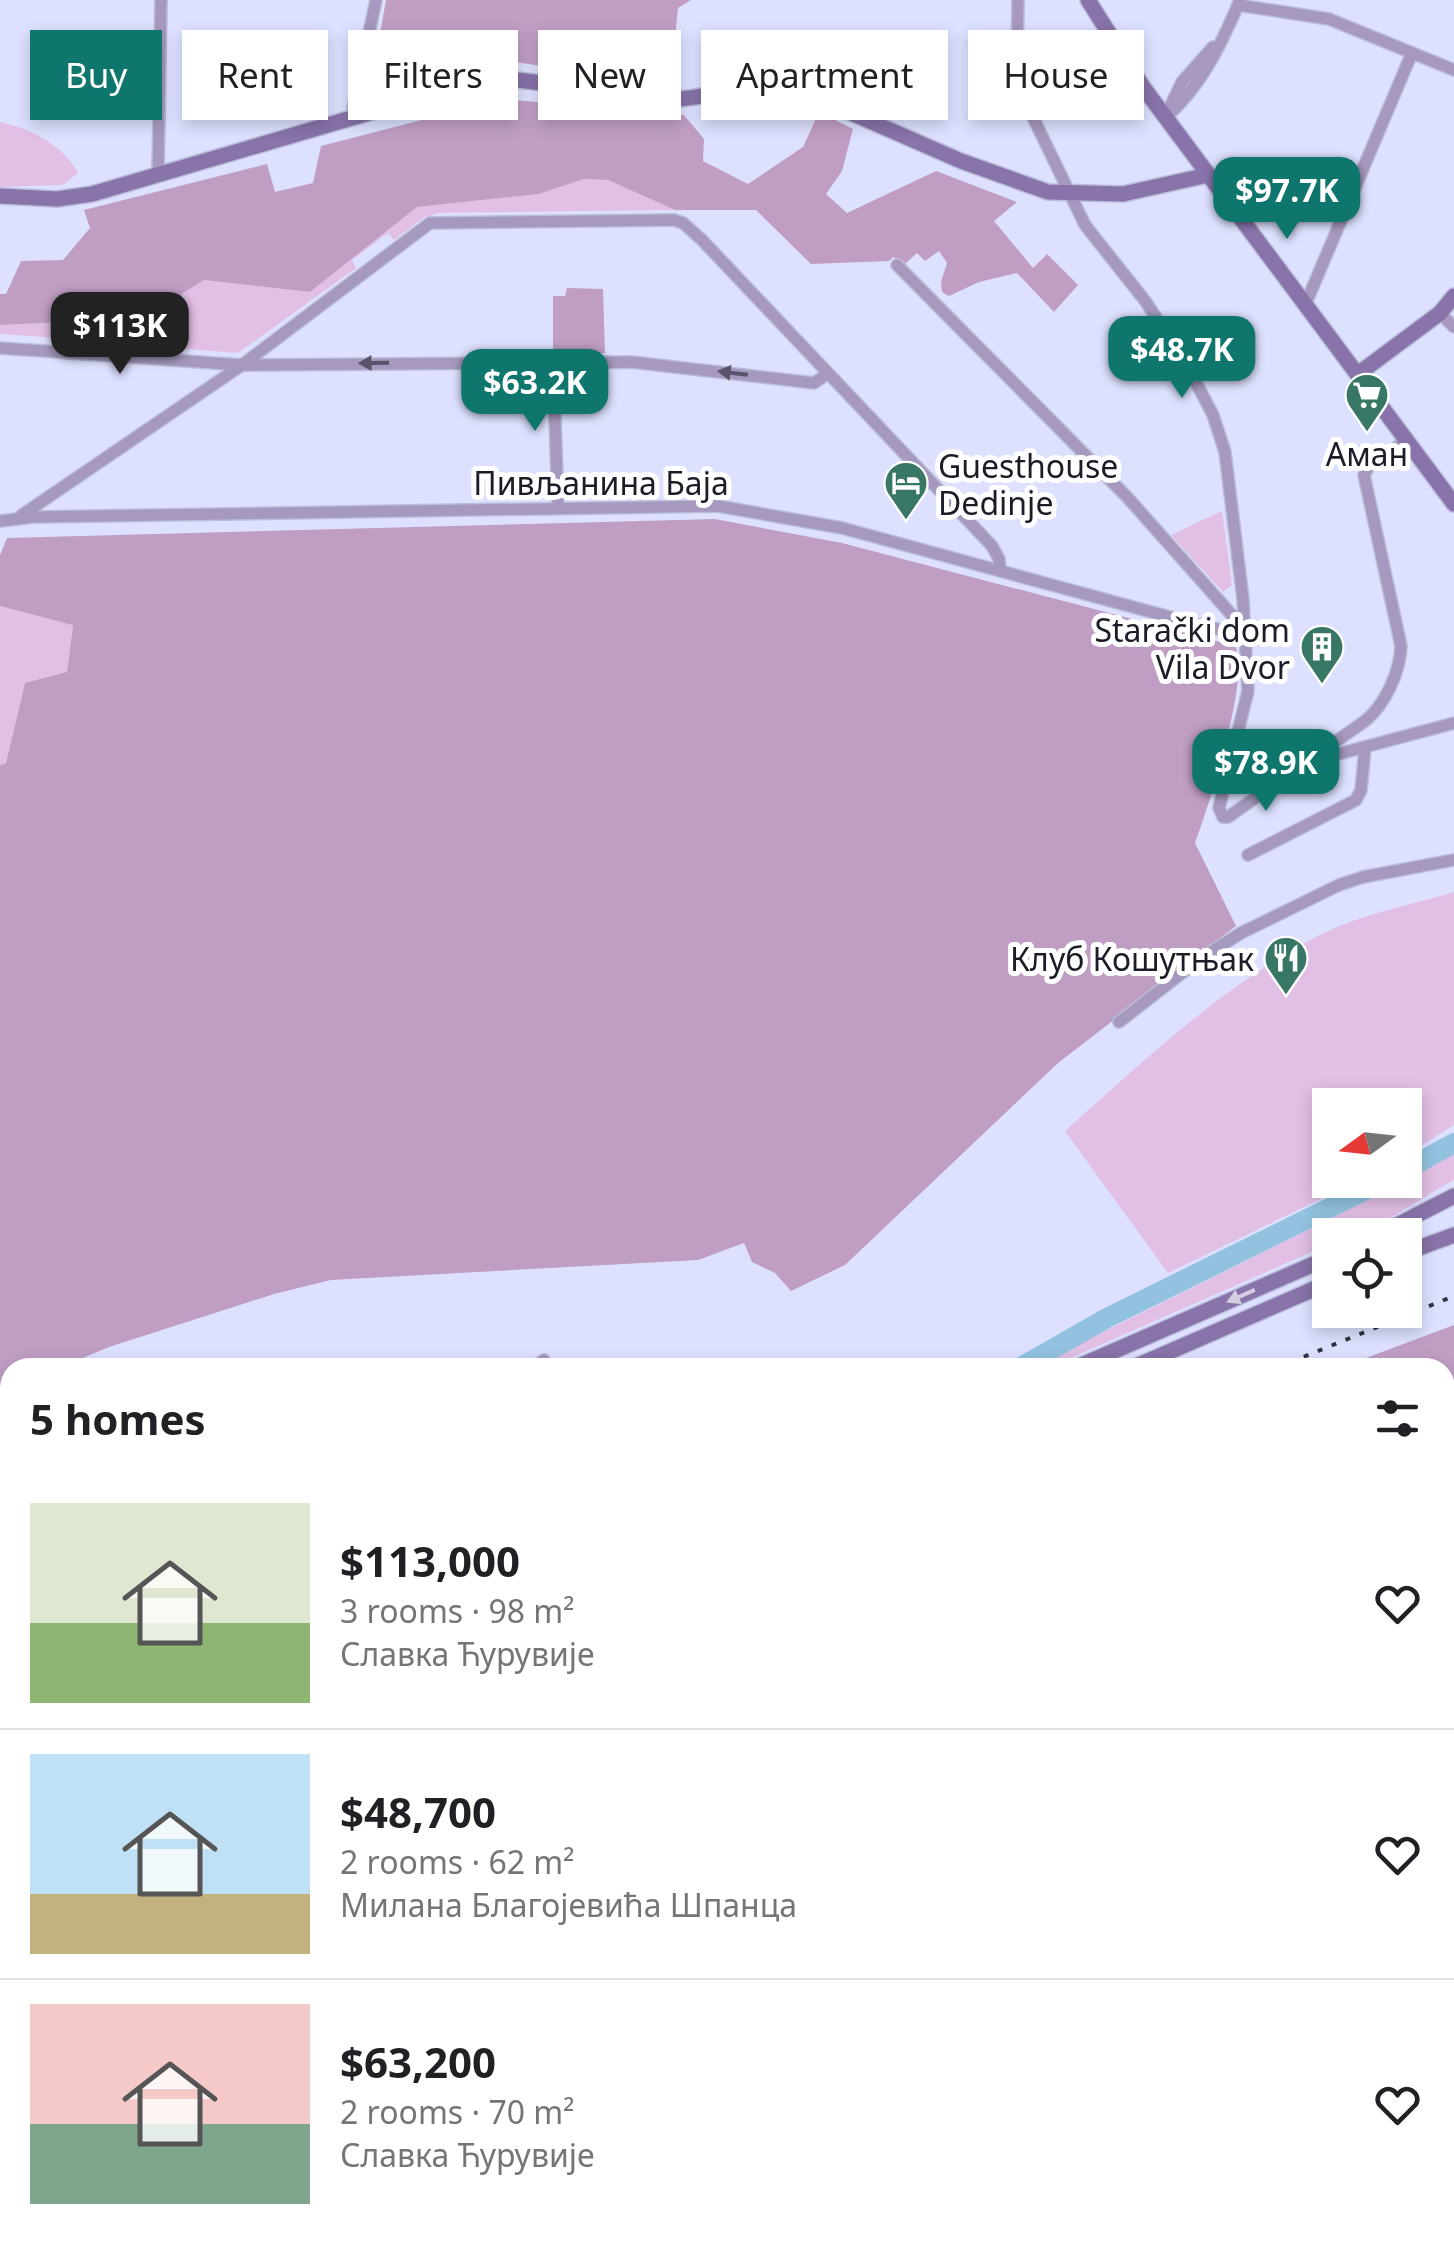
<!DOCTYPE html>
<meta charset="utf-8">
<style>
:root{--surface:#fff;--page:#f6f6f6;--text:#202124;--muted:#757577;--line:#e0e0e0;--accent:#0f766e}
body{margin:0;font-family:"Noto Sans",sans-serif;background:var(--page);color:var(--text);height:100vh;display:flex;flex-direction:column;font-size:38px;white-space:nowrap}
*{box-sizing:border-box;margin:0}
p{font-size:32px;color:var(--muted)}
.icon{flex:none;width:55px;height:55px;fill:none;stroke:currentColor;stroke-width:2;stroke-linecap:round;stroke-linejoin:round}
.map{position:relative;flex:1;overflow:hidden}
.details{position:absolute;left:0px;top:1358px;width:1455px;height:892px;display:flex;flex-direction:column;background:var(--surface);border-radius:30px 30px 0 0;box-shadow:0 5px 15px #0003}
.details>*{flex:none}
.top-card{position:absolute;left:30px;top:30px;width:1395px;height:90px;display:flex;gap:20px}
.needle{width:65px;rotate:255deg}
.controls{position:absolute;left:1312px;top:1088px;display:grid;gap:20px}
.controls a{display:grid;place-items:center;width:110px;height:110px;border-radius:0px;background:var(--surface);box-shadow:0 5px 15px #0003;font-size:50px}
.price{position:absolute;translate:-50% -85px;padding:0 22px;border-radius:20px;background:var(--accent);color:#fff;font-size:32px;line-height:65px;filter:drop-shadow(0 2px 5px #0008)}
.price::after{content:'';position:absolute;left:50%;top:60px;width:30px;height:22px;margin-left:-15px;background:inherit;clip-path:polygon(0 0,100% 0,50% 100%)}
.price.current{background:#222;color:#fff}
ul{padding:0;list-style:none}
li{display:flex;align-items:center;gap:30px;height:250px;padding:0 30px}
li+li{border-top:2px solid var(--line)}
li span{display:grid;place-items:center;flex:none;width:280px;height:200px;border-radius:0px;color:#555}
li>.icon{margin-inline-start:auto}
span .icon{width:120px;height:120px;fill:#fffc;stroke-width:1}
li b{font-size:42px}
h2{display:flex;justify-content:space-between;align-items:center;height:120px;padding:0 30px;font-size:42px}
.pill{padding:0 35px;border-radius:0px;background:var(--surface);box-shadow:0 5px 15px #0003;font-size:35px;line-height:90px}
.pill.current{background:var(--accent);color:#fff}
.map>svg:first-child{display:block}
.green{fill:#e2bfe5}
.forest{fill:#c09ec4}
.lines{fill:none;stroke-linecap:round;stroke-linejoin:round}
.stream{stroke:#92c2e0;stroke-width:4}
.river{stroke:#92c2e0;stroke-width:20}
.street-casing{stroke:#babed8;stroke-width:14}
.secondary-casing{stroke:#babed8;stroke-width:18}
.street{stroke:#a698be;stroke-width:11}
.secondary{stroke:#8873aa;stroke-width:15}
.rail{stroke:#313340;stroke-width:4;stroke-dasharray:5 10;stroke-linecap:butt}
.oneway{fill:#59546a}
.oneway2{fill:#d5cee1}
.labels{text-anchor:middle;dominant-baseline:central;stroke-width:10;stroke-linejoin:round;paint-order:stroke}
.poi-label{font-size:32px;fill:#1a1c26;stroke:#fff;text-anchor:end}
.street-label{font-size:32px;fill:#1a1c26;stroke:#fff}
</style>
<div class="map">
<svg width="1454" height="2248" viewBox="0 0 1454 2248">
<rect width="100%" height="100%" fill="#dde1ff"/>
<g class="green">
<path d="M0,122C31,129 62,144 78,173L63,185L0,187Z"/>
<path d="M583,179L608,180L675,210L439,213L425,217L394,240L388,233L352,260L356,268L238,353L174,348L175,329L104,325L123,333L117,344L112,336L102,337L95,343L91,341L90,329L89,340L0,334V325L107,320L175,298L204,280L310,292L417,207L539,194Z"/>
<path d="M1222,511L1232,585L1223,592L1171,535Z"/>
<path d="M0,606L73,624L67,673L25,683L6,763L0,765Z"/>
<path d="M1454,892V1125L1405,1156V1105H1330V1180H1360L1168,1273L1065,1131C1145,1060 1225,983 1322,934C1362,914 1411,905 1454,892Z"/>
<path d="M1454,1151V1180C1414,1201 1376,1235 1330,1235V1244L1050,1367H1033L1374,1197Z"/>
</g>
<g class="forest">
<path d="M386,0H691L678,8L671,78L657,83L502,60L475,61L429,72L414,61L393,67L381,89H370Z"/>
<path d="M503,99L684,115L704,139L703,161L748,184L803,147L819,112L853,129L842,171L826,194L847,213L936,171L1017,202L994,221L1033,268L1047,254L1078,285L1054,312L1017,273L979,282L949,296L942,292L941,282L947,263L939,251L925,261L917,253L905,264L893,257L889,261L811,264L756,210H675L608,180L584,179L539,194L417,207L310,292L204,280L175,298L107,320L0,325V294H6L21,261L63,260L90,228L84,210L267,164L275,192L313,183L321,146Z"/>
<path d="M567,288L603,289L605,353L553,354V296H565Z"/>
<path d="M715,519L842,543L1235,646C1251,676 1208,808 1195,843L1236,926L1058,1063L845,1265L791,1291L775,1273L752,1262L744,1243L698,1260L331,1280L274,1294L109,1347L61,1367L10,1368V1390L0,1394V765L6,763L25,683L67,672L73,625L0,606V555L7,538Z"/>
<path d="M1454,1325V2248H0V2215L10,2205V2240H1445V1368L1342,1367Z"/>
</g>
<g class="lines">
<path class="stream" d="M1445,1975L1454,1986"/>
<g class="river">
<path d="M1405,1170L1454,1143"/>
<path d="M1019,1368L1107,1318L1386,1180"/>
<path d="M0,1756L10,1750"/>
</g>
<defs>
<g id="street">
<path d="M1018,0L1017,67L1028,107L1085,225L1146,302L1190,371L1213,415L1225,452L1243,599L1248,691L1219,808L1223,817H1228L1365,721C1385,705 1400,672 1401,646L1364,475L1369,466L1407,440"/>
<path d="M1238,5L1329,19L1454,70"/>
<path d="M1167,113L1182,82L1213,47"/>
<path d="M355,117L353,108L376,0"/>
<path d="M1166,117C1201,87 1222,43 1240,0"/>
<path d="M158,175L161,0"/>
<path d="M897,265L1128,498L1246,631"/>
<path d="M1306,303L1412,53"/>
<path d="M1440,313L1454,327"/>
<path d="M0,348L242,365L631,362L814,383L827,374"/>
<path d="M553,361L558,506"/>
<path d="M22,515L242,365L430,223L674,220L683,223L702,240L992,546L999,559L1000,571"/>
<path d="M0,521L34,517L718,506L842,528L1203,626L1232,632L1246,631"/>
<path d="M1312,761L1454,723"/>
<path d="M1248,855L1356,800L1361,790L1365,748"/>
<path d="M1119,1022L1200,959L1241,933L1339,885L1363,877L1454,860"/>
<path d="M533,1368L544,1360"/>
<path d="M1445,2020L1454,2023"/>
<path d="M195,2240L196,2248"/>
</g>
<g id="secondary">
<path d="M1088,0L1143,87L1454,504"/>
<path d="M0,196L57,199L92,194L454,88L486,80L509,79L674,99C714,99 748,79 787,85L961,161L1048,192L1123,194L1208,175"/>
<path d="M1358,374L1440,313L1454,296"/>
<path d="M1378,1235L1454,1196"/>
<path d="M1405,1253L1454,1235"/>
<path d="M1075,1368L1330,1257"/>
<path d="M1132,1368L1330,1282"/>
<path d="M0,1993L10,1982"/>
<path d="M0,2028L10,2018"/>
</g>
</defs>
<use href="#street" class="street-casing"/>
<use href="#secondary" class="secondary-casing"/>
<use href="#street" class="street"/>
<use href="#secondary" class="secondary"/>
<g class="rail">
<path d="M1276,1368L1454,1296"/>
<path d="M0,1815L10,1814"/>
<path d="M0,1836L10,1835"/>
</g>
</g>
<defs><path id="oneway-solid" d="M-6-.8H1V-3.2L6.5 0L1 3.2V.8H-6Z" transform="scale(2.5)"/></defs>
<g class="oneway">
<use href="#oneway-solid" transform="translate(374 363) rotate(179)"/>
<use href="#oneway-solid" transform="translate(733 373) rotate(-173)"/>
</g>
<use class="oneway2" href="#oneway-solid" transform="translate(1241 1296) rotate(156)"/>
<defs>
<symbol id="supermarket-pin" viewBox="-11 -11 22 30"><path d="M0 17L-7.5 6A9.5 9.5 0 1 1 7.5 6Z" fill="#387765" stroke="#fff"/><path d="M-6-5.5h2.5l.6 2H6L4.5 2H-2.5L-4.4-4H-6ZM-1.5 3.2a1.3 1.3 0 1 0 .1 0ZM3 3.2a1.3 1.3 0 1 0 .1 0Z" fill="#fff"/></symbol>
<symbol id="hotel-pin" viewBox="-11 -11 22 30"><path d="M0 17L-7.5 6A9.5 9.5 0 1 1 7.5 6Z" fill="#387765" stroke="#fff"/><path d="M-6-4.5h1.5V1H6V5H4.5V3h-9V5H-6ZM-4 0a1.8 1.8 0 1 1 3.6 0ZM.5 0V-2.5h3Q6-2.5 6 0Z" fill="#fff"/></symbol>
<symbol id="building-pin" viewBox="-11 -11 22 30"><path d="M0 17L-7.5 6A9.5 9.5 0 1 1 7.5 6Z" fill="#387765" stroke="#fff"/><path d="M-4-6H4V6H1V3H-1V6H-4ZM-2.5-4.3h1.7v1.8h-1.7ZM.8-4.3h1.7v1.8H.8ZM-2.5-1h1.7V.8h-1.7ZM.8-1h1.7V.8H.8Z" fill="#fff"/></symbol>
<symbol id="restaurant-pin" viewBox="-11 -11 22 30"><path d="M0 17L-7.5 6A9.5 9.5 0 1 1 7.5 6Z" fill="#387765" stroke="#fff"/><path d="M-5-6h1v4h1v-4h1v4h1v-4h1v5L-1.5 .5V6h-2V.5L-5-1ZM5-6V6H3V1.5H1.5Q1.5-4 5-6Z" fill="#fff"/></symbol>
</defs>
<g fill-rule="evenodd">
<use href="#supermarket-pin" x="1342" y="370" width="50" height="68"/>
<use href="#hotel-pin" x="881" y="458" width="50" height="68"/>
<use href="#building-pin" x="1297" y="622" width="50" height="68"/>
<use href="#restaurant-pin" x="1261" y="933" width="50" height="68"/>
</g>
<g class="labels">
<g class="poi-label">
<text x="1367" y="453" text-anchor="middle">Аман</text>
<text x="938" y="465" text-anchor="start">Guesthouse<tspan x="938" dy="37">Dedinje</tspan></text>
<text x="1290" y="629">Starački dom<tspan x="1290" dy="37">Vila Dvor</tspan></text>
<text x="1254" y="958">Клуб Кошутњак</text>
</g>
<g class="street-label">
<text x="601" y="482">Пивљанина Баја</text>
</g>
</g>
</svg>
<div class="controls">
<a><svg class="needle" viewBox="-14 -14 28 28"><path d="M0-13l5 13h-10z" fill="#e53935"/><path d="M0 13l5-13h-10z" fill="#757577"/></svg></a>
<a><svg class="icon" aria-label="locate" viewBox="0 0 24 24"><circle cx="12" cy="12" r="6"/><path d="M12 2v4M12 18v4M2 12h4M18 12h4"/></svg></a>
</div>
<b class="price" style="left:1287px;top:242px">$97.7K</b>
<b class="price current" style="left:120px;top:377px">$113K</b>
<b class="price" style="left:1182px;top:401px">$48.7K</b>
<b class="price" style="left:535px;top:434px">$63.2K</b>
<b class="price" style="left:1266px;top:814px">$78.9K</b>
<div class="top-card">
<a class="pill current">Buy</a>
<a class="pill">Rent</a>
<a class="pill">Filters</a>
<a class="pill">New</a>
<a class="pill">Apartment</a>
<a class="pill">House</a>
</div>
<section class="details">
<h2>5 homes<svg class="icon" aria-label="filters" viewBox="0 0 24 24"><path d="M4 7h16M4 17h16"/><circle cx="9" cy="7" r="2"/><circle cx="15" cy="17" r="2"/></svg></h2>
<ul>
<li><span style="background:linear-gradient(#dfe7d0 60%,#8fb573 0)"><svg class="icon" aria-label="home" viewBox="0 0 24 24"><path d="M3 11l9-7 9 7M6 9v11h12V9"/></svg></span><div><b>$113,000</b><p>3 rooms · 98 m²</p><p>Славка Ћурувије</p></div><svg class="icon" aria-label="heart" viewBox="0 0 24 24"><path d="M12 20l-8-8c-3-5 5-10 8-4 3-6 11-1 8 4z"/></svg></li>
<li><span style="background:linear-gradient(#bfe0f5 70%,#c2b280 0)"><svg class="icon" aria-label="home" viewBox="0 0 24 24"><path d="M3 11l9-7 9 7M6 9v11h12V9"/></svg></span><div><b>$48,700</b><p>2 rooms · 62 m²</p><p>Милана Благојевића Шпанца</p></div><svg class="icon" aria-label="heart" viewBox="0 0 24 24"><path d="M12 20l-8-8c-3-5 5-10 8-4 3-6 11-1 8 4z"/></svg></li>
<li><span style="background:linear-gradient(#f6c9c9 60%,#7fa58c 0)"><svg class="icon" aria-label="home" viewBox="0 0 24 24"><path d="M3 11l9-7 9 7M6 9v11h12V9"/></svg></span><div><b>$63,200</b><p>2 rooms · 70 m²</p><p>Славка Ћурувије</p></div><svg class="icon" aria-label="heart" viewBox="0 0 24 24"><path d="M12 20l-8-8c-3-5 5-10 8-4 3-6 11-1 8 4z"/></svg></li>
</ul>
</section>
</div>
